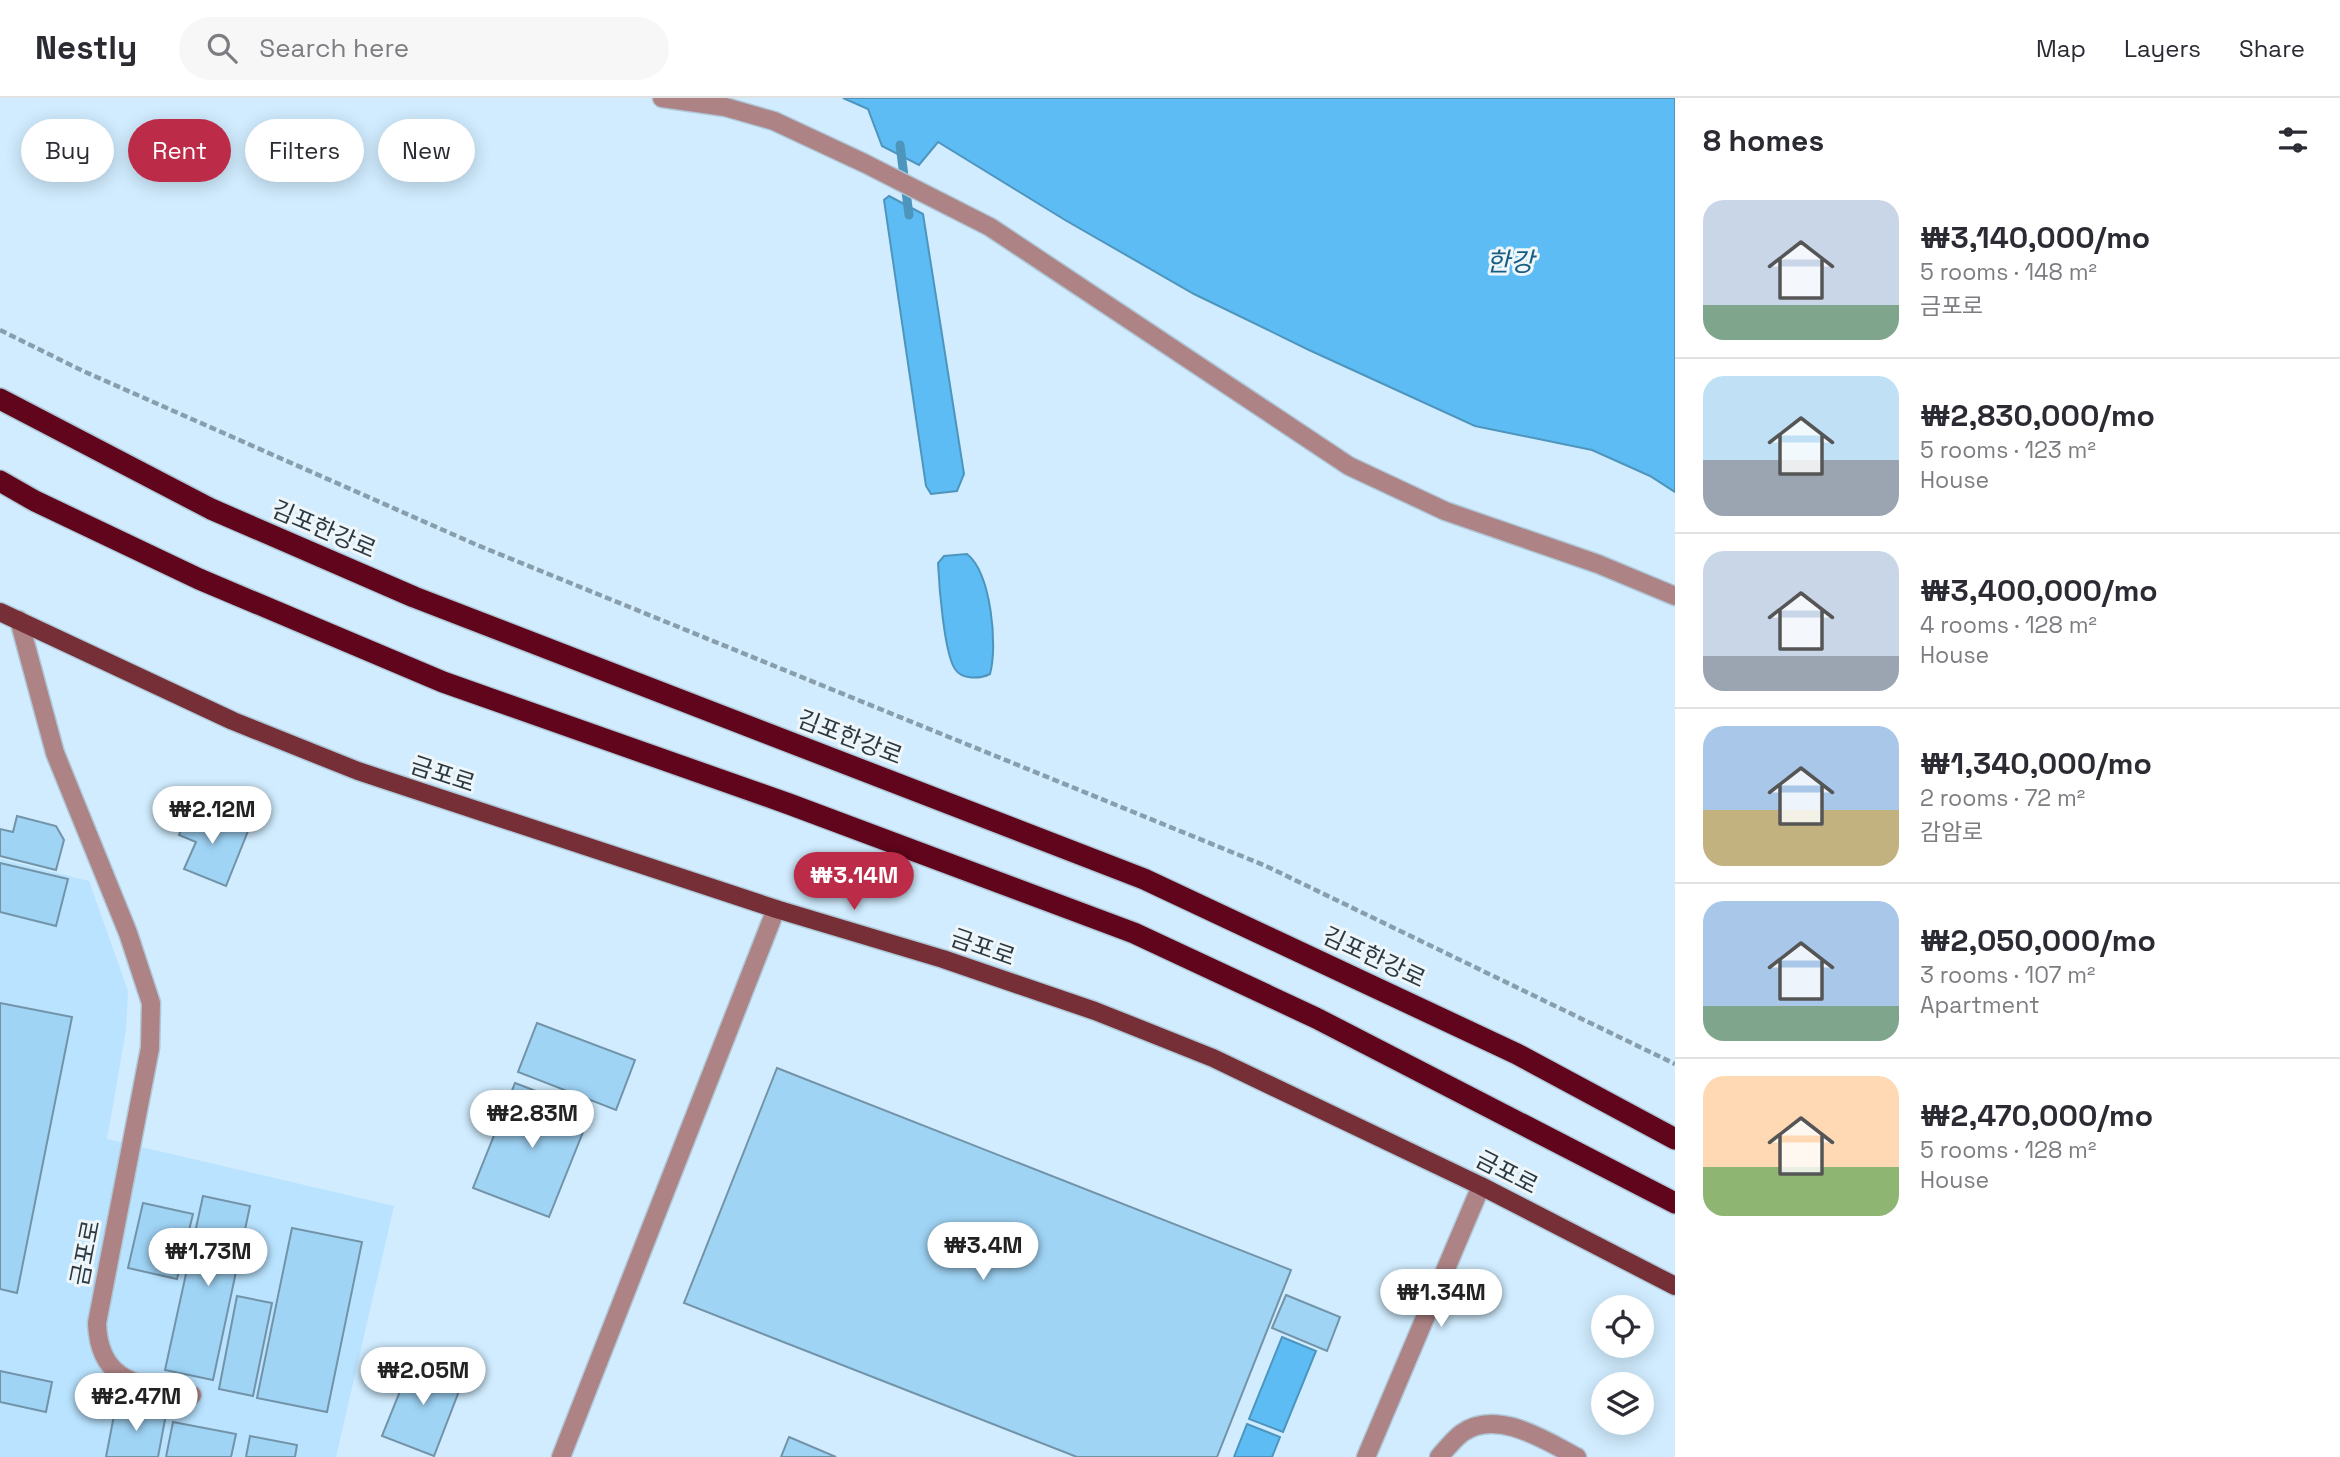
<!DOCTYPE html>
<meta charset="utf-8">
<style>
:root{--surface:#fff;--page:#f7f7f7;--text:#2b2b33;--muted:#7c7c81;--line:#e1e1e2;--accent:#bc2b48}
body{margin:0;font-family:"Space Grotesk","Noto Sans KR",sans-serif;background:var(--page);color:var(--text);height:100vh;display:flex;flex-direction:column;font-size:26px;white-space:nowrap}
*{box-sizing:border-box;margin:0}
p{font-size:23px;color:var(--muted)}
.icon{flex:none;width:38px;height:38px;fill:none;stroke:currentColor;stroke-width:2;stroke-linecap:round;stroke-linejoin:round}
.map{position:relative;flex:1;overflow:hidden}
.drawer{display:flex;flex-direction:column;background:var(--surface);width:665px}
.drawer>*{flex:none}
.banner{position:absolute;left:21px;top:21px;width:665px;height:63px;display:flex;gap:14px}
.buttons{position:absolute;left:1591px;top:1197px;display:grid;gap:14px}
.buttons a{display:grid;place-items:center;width:63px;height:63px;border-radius:50%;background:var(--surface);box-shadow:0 4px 18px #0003;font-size:35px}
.price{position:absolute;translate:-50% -60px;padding:0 16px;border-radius:24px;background:#fff;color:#222;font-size:23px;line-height:46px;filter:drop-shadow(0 2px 4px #0008)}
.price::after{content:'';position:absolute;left:50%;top:42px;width:21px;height:16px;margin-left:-10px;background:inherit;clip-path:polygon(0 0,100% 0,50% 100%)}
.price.active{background:var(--accent);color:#fff}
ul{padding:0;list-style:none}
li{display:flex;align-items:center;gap:21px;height:175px;padding:0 28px}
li+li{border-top:2px solid var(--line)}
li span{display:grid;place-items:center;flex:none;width:196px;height:140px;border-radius:21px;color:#555}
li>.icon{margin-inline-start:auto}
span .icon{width:84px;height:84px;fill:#fffc;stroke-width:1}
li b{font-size:30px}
h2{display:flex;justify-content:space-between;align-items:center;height:84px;padding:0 28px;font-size:30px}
.chip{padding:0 24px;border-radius:32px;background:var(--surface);box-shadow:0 4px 18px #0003;font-size:24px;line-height:63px}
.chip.active{background:var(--accent);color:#fff}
header{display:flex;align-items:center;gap:42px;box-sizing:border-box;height:98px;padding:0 35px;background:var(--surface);border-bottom:2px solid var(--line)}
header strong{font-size:33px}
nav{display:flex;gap:38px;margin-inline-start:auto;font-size:24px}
.search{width:490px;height:63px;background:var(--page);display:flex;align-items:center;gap:18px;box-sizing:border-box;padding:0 24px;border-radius:38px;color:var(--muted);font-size:26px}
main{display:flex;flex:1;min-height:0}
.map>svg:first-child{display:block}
.built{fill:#b9e3ff}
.water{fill:#5dbcf3;stroke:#4e95be;stroke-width:2}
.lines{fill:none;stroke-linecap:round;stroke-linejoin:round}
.stream{stroke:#4e95be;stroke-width:9}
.building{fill:#9fd4f5;stroke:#7293a8;stroke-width:2}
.minor-casing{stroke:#afc8d8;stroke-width:21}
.major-casing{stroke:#afc8d8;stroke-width:21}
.highway-casing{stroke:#afc8d8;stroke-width:24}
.path{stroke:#889eac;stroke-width:4.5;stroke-dasharray:7 3.5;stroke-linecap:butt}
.minor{stroke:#ae8385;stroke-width:18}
.major{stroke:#762e37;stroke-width:18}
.highway{stroke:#60051c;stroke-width:21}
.labels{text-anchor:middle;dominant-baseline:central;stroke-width:6;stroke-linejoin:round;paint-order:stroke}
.street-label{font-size:24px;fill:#2b3942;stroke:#eff6fa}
.water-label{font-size:26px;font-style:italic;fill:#155d82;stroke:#eff6fa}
</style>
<header>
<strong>Nestly</strong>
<div class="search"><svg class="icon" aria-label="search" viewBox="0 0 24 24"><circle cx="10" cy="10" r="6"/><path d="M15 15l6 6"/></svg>Search here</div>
<nav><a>Map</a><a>Layers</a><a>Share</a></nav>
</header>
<main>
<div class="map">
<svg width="1675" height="1359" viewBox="0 0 1675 1359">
<rect width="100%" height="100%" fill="#d0ecfe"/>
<path class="built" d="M0,761L89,783L128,893L126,932L107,1041L394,1108L336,1359H0Z"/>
<g class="water">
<path d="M843,0H1675V394L1650,378L1592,352L1475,328L1309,252L1194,196L1065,122L938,44L919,67L882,48L868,11Z"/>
<path d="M889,98L923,116L964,376L957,393L931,396L926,388L884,102Z"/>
<path d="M967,456C991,475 998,547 990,576C980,581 962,582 955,571C944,555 939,486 938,465L944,458Z"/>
<path d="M1282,1239L1316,1253L1283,1334L1249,1321Z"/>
<path d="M1247,1326L1280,1339L1272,1359H1234Z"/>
</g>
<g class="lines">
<path class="stream" d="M900,47L909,117"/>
</g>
<g class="building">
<path d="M191,710L248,733L226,788L184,771L196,744L179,737Z"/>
<path d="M17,718L56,728L64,742L56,772L0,758V731L13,734Z"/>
<path d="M0,765L68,781L56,828L0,814Z"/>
<path d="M0,905L72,919L17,1195L0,1191Z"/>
<path d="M537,925L635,962L616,1012L518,974Z"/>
<path d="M777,970L1291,1172L1217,1359H1077L684,1205Z"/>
<path d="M515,985L591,1014L549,1119L473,1090Z"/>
<path d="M203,1098L250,1108L213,1282L165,1272Z"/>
<path d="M143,1105L193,1116L177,1181L128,1170Z"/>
<path d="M292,1130L362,1144L327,1314L257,1300Z"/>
<path d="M1286,1197L1340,1219L1327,1253L1272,1230Z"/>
<path d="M237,1198L272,1205L253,1298L219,1291Z"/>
<path d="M413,1261L464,1280L434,1358L382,1338Z"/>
<path d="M0,1273L52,1284L46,1314L0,1304Z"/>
<path d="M116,1307L166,1316L158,1359H106Z"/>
<path d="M173,1324L236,1336L231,1359H166Z"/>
<path d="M250,1338L297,1347L295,1359H246Z"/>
<path d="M789,1339L836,1359H781Z"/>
</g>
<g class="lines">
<defs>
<g id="minor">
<path d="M662,0L725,9L774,23L864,65L990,129L1349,368L1445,413L1598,466L1675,498"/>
<path d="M19,522L55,655L128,835L151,905L150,950L97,1225C99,1287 142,1287 192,1297"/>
<path d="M561,1359L776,811"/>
<path d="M1366,1359L1481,1088"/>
<path d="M1439,1359C1446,1351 1454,1341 1462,1335C1497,1310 1546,1343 1577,1359"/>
</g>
<path id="major" d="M0,514L233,623L358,673L776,811L943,861L1095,913L1213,960L1481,1088L1675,1188"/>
<g id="highway">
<path d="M0,301L211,411L414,499L1144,781L1517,956L1675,1041"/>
<path d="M0,383L35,403L199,481L443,584L789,706L1134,835L1316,920L1675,1105"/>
</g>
</defs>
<use href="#minor" class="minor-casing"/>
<use href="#major" class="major-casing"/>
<use href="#highway" class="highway-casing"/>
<path class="path" d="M0,232L83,273L477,447L1266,768L1675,966"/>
<use href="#minor" class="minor"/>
<use href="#major" class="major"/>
<use href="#highway" class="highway"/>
</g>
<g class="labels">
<g class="street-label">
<text transform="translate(324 431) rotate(23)">김포한강로</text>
<text transform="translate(850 639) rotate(21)">김포한강로</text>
<text transform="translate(443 676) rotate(18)">금포로</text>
<text transform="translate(983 849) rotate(19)">금포로</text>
<text transform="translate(1374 859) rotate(25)">김포한강로</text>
<text transform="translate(1507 1074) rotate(27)">금포로</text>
<text transform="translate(85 1155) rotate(-79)">금포로</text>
</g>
<g class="water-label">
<text x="1510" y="164">한강</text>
</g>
</g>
</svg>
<div class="buttons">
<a><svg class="icon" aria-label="locate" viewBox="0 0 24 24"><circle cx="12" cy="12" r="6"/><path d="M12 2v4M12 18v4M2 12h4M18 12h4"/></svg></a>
<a><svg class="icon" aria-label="layers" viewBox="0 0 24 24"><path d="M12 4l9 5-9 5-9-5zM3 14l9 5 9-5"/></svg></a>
</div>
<b class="price" style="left:212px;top:748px">₩2.12M</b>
<b class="price active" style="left:854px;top:814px">₩3.14M</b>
<b class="price" style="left:532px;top:1052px">₩2.83M</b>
<b class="price" style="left:983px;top:1184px">₩3.4M</b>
<b class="price" style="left:208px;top:1190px">₩1.73M</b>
<b class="price" style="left:1441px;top:1231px">₩1.34M</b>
<b class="price" style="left:423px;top:1309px">₩2.05M</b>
<b class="price" style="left:136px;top:1335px">₩2.47M</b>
<div class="banner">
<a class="chip">Buy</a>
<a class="chip active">Rent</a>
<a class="chip">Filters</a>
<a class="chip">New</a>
</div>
</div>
<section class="drawer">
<h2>8 homes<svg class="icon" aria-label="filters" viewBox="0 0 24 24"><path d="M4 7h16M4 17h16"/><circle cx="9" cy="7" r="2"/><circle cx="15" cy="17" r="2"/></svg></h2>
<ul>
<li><span style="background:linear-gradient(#c9d6e8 75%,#7fa58c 0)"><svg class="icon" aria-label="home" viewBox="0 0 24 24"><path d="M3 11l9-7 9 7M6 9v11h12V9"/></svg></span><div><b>₩3,140,000/mo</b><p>5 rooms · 148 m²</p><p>금포로</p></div></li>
<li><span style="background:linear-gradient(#bfe0f5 60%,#9aa5b1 0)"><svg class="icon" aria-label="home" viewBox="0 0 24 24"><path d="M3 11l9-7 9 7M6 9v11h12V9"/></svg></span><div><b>₩2,830,000/mo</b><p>5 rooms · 123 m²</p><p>House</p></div></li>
<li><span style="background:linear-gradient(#c9d6e8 75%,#9aa5b1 0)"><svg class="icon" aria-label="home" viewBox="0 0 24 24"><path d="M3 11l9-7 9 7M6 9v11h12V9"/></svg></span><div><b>₩3,400,000/mo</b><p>4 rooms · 128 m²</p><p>House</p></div></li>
<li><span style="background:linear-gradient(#a9c7e8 60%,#c2b280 0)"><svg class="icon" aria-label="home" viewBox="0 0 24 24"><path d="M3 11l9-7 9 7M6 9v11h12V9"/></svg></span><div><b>₩1,340,000/mo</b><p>2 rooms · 72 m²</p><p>감암로</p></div></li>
<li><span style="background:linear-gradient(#a9c7e8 75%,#7fa58c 0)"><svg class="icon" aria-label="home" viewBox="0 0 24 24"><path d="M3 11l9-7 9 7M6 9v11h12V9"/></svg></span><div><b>₩2,050,000/mo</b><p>3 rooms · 107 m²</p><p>Apartment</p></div></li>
<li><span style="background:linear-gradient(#ffd9b3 65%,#8fb573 0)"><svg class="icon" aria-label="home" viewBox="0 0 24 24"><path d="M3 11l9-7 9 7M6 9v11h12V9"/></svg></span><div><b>₩2,470,000/mo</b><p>5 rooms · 128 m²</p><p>House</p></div></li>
</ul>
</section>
</main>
